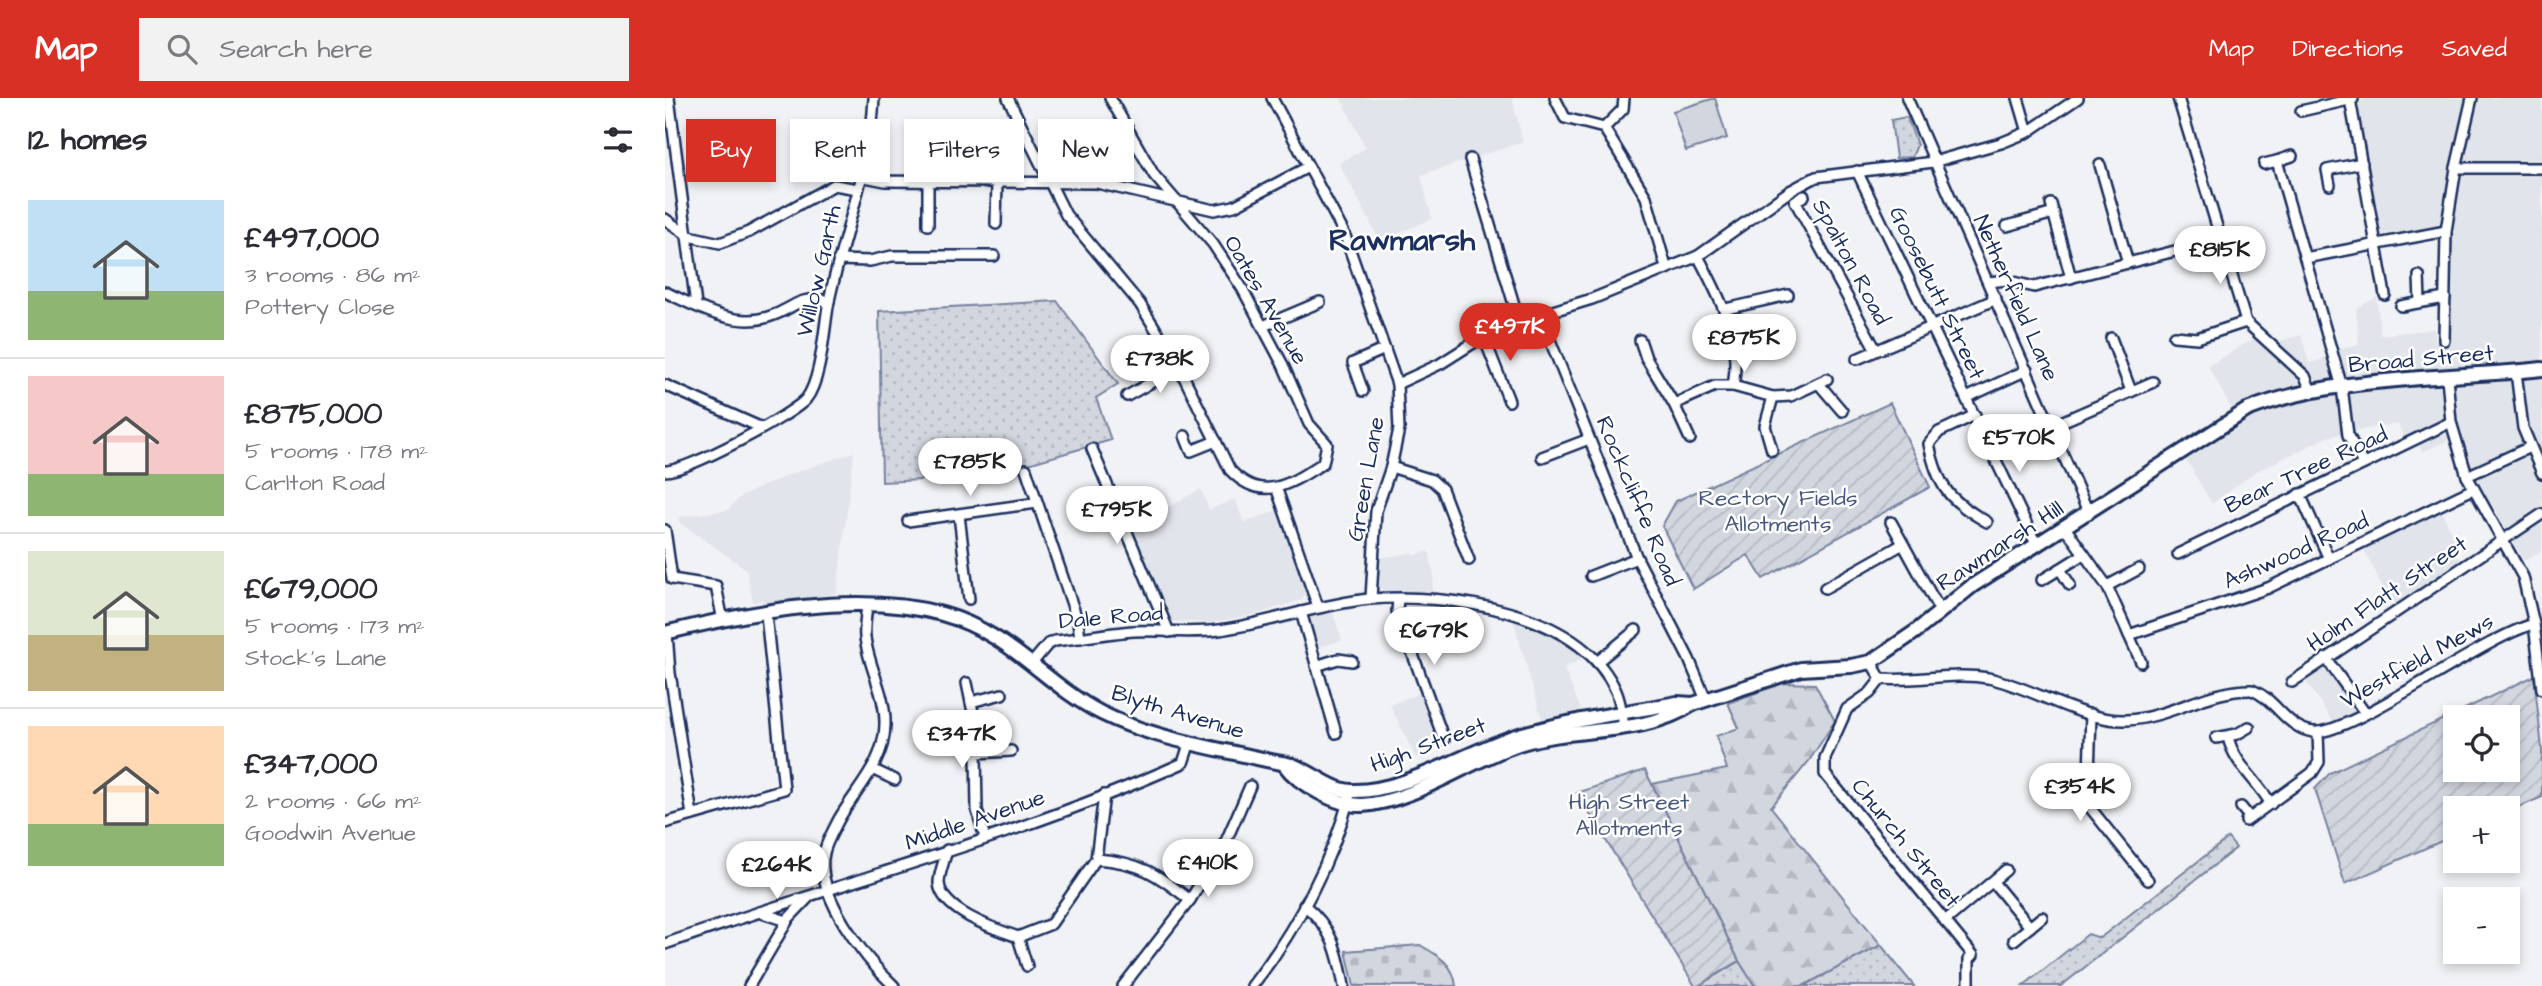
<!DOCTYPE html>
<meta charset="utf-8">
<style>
:root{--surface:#fff;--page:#f2f2f3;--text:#2b2b33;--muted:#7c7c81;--line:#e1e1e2;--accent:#d93025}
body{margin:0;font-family:"Architects Daughter",sans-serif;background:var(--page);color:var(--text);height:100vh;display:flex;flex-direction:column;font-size:26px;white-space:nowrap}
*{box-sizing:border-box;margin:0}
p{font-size:23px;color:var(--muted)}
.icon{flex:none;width:38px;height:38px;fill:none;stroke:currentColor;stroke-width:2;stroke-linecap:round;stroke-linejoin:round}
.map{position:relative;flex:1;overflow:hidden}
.details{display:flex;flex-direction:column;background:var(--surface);width:665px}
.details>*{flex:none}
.banner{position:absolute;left:21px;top:21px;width:665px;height:63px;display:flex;gap:14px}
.controls{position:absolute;left:1778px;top:607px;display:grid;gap:14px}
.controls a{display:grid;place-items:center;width:77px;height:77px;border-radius:0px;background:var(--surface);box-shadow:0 4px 10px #0003;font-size:35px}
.price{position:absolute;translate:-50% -60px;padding:0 16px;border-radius:24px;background:#fff;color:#222;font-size:23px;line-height:46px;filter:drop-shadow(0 2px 4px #0008)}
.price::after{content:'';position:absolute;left:50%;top:42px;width:21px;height:16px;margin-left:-10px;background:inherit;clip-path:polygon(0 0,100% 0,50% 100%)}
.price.current{background:var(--accent);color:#fff}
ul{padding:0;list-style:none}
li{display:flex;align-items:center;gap:21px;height:175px;padding:0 28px}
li+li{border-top:2px solid var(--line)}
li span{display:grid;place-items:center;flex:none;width:196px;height:140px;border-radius:0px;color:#555}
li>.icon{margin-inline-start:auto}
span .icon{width:84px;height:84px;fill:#fffc;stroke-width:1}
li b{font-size:30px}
h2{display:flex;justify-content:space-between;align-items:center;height:84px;padding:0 28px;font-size:30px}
.pill{padding:0 24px;border-radius:0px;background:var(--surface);box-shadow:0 4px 10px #0003;font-size:24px;line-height:63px}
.pill.current{background:var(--accent);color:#fff}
header{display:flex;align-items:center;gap:42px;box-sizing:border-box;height:98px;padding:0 35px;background:var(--accent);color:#fff}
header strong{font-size:33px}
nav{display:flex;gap:38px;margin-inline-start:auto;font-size:24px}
.search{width:490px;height:63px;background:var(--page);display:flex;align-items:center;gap:18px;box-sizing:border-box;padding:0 24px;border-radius:0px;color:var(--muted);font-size:26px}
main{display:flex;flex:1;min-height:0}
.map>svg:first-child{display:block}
.built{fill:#e1e4ea}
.grass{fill:url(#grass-dots);stroke:#76829e;stroke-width:2}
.forest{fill:url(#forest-firs);stroke:#76829e;stroke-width:2}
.cemetery{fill:url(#cemetery-stones);stroke:#76829e;stroke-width:2}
.garden{fill:url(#garden-furrows);stroke:#76829e;stroke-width:2;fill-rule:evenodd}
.pitch{fill:#d2d6df;stroke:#76829e;stroke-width:2}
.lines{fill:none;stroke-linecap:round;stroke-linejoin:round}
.minor-casing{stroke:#1b2f5e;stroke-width:14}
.major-casing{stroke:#1b2f5e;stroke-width:18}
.minor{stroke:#fff;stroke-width:9}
.major{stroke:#fff;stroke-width:12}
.labels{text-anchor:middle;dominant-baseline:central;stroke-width:5;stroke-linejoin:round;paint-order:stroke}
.street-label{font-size:23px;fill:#1b2f5e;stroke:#fff}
.park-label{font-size:23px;fill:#49597e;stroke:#fff}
.district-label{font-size:30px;font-weight:bold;fill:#1b2f5e;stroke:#fff}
</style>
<header>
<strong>Map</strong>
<div class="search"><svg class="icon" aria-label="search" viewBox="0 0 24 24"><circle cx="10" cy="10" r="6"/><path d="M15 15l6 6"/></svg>Search here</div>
<nav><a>Map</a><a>Directions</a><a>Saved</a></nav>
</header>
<main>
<section class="details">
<h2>12 homes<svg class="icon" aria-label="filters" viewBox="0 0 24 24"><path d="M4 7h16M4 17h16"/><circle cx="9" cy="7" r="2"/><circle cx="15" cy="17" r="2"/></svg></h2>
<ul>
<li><span style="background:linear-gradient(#bfe0f5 65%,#8fb573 0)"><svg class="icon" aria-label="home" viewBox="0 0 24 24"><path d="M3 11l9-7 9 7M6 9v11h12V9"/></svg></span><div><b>£497,000</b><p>3 rooms · 86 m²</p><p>Pottery Close</p></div></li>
<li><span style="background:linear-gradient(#f6c9c9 70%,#8fb573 0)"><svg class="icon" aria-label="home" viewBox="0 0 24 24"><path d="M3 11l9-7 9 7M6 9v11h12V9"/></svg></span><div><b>£875,000</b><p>5 rooms · 178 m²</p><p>Carlton Road</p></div></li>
<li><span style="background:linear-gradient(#dfe7d0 60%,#c2b280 0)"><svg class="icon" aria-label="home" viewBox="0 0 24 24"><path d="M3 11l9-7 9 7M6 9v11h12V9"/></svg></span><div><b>£679,000</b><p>5 rooms · 173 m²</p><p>Stock's Lane</p></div></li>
<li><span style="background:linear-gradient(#ffd9b3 70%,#8fb573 0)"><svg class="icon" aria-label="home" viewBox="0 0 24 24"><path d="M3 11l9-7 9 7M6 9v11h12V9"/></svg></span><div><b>£347,000</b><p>2 rooms · 66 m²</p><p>Goodwin Avenue</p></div></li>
</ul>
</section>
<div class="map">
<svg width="1877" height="888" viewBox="0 0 1877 888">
<defs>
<pattern id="grass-dots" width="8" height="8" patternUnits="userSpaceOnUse" patternTransform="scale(1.75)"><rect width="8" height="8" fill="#d2d6df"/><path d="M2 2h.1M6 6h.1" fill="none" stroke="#b4b8c2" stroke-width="1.8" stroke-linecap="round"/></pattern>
<pattern id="forest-firs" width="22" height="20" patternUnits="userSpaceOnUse" patternTransform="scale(1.75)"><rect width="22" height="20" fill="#d2d6df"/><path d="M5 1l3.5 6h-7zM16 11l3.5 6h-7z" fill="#b4b8c2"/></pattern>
<pattern id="cemetery-stones" width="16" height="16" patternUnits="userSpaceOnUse" patternTransform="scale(1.75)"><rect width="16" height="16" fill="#d2d6df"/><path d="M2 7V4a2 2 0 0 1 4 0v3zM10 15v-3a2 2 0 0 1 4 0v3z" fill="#b4b8c2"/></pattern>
<pattern id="garden-furrows" width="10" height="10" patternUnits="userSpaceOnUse" patternTransform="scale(1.75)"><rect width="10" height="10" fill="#d2d6df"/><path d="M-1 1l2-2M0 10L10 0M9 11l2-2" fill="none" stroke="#b4b8c2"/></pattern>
</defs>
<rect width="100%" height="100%" fill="#f1f2f5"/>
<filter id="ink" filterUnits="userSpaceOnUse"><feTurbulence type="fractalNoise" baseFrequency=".0143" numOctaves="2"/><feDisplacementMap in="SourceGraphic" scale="14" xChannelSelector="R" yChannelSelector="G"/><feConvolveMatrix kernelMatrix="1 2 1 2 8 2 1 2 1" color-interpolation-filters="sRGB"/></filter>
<g filter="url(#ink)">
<g class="built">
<path d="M676,0H847L858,44L756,77L767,121L715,143L674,65L701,50Z"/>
<path d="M1706,0H1877V452L1859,463L1811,379L1827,371L1826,367L1802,378L1790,339L1757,354L1751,341L1741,345L1733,326L1682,334L1662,339L1590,374L1547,406L1516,353L1571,319L1543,268L1595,237L1605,246L1636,237L1644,265L1650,264L1667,256V252L1694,246L1691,211L1712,199L1715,237L1769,231L1771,244H1774L1778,129L1712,137L1693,3Z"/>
<path d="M189,354L172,495L99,507L98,502L88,504L81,471L15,425L13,419L63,412L75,399L123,377Z"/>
<path d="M536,391L544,412L570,401L579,425L612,412L641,492L637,502L588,517L542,525L506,523L465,430Z"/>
<path d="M1776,412L1790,442L1785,447L1796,463L1732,508L1716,486L1699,451Z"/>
<path d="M764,453L769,478L767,496L723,495L713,488L712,460L748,455V458Z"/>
<path d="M666,510L677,542L649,551L641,523L646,515Z"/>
<path d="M848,521L887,537L919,560L899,570L916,612L877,621Z"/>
<path d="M1661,565L1693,612L1669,625L1639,580Z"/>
<path d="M754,595L773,648L751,660L725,607Z"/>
</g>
<g class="grass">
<path d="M1242,19L1252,47L1247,59L1231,60L1226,22Z"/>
<path d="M392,203L453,286L431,300L446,342L318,379L217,384L214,213Z"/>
<path d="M1563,740L1571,750L1396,888H1358L1423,836L1435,840Z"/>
<path d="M1216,847L1249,888H1138Z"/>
<path d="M1074,863L1090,888H1033Z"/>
</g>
<path class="forest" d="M1118,585L1150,586L1170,623L1144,663L1106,709L1216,847L1138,888H1090L1074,863L987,686L1062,671L1051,638L1074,630L1063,605Z"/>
<path class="cemetery" d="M755,847C773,857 789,866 791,888H689L681,853Z"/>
<g class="garden">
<path d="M1225,305L1265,389L1098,481L1083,457L1028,491L997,428L1011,403Z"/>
<path d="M1869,578L1877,651V699L1843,714V710H1790V737L1680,786L1650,691L1665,675ZM1790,620H1843V672H1790Z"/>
<path d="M980,672L1074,863L1033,888H1030L912,695Z"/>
</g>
<path class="pitch" d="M1050,0L1062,40L1021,53L1008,13Z"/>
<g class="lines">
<defs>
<g id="minor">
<path d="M4,0L31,207"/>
<path d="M343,0L401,117L475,206L514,269L565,372C597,406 625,386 658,365L662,346L644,326L618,267L577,190L548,146L489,77L445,0"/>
<path d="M607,0L679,135L732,286L734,331L726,369L711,413L706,501"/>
<path d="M890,0L900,20L939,30"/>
<path d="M959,0L958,11L939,30L981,99L1001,169"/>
<path d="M1242,0L1424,416"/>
<path d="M1353,0L1363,34"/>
<path d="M1513,0L1581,224L1640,278L1646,293"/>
<path d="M1685,1L1720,197"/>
<path d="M1636,13L1688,1"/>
<path d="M805,61L854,223"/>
<path d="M1612,63L1627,58"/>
<path d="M1599,66L1612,63L1677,289L1683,337L1698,366"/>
<path d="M1435,67L1463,165"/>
<path d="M1791,70H1877"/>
<path d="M1192,73L1372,448"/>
<path d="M195,78L220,83L432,85L549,112L569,108L643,69"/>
<path d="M1665,87L1662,72L1697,65"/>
<path d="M1139,98L1130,103L1211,252"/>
<path d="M1386,106L1406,180"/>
<path d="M0,121L24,138L55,145L84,134L169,87L193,91"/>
<path d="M331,126L332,83"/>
<path d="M263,127V81"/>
<path d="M1342,128L1389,115"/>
<path d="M1033,158C1055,200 1077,239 1068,288"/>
<path d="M1640,160L1781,133"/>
<path d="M173,162L205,163L227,158H329"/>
<path d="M1754,178L1755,204"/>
<path d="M1324,184L1341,182L1369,189L1557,141"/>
<path d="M0,194C31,208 68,230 103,219C133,210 128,198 164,203"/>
<path d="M1736,208L1780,200"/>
<path d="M1061,211L1123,197"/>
<path d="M875,217L972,460L1024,561L1041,602"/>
<path d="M598,228L655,204"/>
<path d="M818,237L844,303"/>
<path d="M1509,238L1532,240L1581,224"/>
<path d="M1446,240L1466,293"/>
<path d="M975,242L981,260L1009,306L1025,341"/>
<path d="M1779,242L1781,133L1791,70L1807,0"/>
<path d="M1192,261L1331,201"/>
<path d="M1851,274L1858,330L1877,375"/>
<path d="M1782,279L1786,324L1802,378L1858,479L1869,526L1877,591"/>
<path d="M732,286L775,266L832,230L927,201L1033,158L1125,93L1151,79L1268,64L1336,45L1363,34L1413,0"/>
<path d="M1154,286L1177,313"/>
<path d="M0,287L97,330"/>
<path d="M698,293L688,265L720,251"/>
<path d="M462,298L514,269"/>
<path d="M1301,300L1362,272"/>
<path d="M1009,306L1050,288H1068L1108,299L1126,298L1162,281"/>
<path d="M1310,317L1274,334L1264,346C1273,390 1285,403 1322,424"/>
<path d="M1387,328L1488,284"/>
<path d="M520,338L526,353L551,343"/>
<path d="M427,351L504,534"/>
<path d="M1107,352L1100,328L1108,299"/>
<path d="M877,359L924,341"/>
<path d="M726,369L767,382L777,391L804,462"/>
<path d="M361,371L413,524L415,540"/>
<path d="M0,373C23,373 126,318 141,301C157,281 159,228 164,203C178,136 206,69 209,0"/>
<path d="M1802,378L1865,349"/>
<path d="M611,389L653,509"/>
<path d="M1635,396L1664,461"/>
<path d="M294,417L304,501"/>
<path d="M243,423L372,405"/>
<path d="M1226,424L1275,513"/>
<path d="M1401,431L1442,488L1476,564"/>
<path d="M0,432L7,481L51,488L58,523"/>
<path d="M1513,456L1786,324"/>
<path d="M926,478L972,460"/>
<path d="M1377,482L1395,471"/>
<path d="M1405,487L1395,471L1419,456"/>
<path d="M1442,488L1474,471"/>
<path d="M1160,490L1238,446"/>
<path d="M733,501L732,513L779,642"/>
<path d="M202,507C201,517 199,529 200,539C203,568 221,596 220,627C219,666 192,690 174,721C169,731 161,745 159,755C149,796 201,862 229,888"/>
<path d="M636,514L671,635"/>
<path d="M2,535L5,575L27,717"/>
<path d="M1464,537L1603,490L1808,391"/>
<path d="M1661,560L1700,615"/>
<path d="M368,564L383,546L390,543C416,540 443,535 469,533C497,532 526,536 554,532C605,525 654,506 705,501C783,495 915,512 951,593C956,604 957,618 959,629"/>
<path d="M932,564L971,532"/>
<path d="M1206,564L1216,581C1252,584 1288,574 1323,580C1368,589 1418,624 1462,622C1504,620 1544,591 1587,592C1611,601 1621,630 1648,634C1684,639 1818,539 1869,526"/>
<path d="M651,568L673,561L687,563"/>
<path d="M1216,581L1205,595L1182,611L1160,660V676L1308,857L1304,861V888"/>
<path d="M1627,584L1877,416"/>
<path d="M302,585L310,624L311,655"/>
<path d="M306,604L337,596"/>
<path d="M1426,616L1423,707L1483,782"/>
<path d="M1563,639C1569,666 1592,682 1606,706"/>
<path d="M1551,640L1572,636L1584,629"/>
<path d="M209,672L230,682"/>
<path d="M1576,709L1585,720"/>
<path d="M1581,723L1647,675L1654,664L1653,634"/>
<path d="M0,725L119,691L101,516"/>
<path d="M320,740L312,712L311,655L346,653"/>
<path d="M282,752C280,761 274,775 274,785C276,813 330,831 353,839L386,826L431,761L439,697"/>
<path d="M431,761C475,764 492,776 525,802"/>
<path d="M1328,784L1365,829"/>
<path d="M639,807C667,829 673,854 679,888"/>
<path d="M94,814L122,823"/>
<path d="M1280,823L1341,772"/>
<path d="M353,839L362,868"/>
<path d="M1349,842L1377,819"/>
<path d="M0,846C172,785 351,740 518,665L525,644"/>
<path d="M84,888L124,820L143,800"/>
<path d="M458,888L525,802L561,743L585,688"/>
<path d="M587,888C631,832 668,762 686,693"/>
</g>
<g id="major">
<path d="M0,535C84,514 192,493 277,516C346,535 378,585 436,615C486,640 546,649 601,662C610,664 619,665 627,667C647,674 666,692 686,693C739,695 802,653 854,637C905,622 959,615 1012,605L1028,606"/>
<path d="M619,666C633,686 672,708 697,707C749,704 806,661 857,645C912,628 978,639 1028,606L1136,571L1186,568L1206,564L1250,534L1307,488L1582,312C1669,277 1784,281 1877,271"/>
</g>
</defs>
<use href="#minor" class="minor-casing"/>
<use href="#major" class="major-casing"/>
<use href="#minor" class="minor"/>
<use href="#major" class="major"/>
</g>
</g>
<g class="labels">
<g class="street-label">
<text transform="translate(1186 164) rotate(62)">Spalton Road</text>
<text transform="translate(154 173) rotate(-77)">Willow Garth</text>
<text transform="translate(1272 195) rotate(64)">Goosebutt Street</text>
<text transform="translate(1351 200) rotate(66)">Netherfield Lane</text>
<text transform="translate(601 202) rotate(60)">Oates Avenue</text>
<text transform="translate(1756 261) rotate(-5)">Broad Street</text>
<text transform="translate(1641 372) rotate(-25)">Bear Tree Road</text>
<text transform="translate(701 381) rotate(-80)">Green Lane</text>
<text transform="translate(973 403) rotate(67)">Rockcliffe Road</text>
<text transform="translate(1335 448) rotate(-33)">Rawmarsh Hill</text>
<text transform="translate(1631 453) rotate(-24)">Ashwood Road</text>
<text transform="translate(1722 496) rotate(-34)">Holm Flatt Street</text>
<text transform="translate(446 519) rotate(-5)">Dale Road</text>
<text transform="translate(1752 563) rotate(-29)">Westfield Mews</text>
<text transform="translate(513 614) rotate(17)">Blyth Avenue</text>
<text transform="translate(763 647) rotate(-20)">High Street</text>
<text transform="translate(310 722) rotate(-19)">Middle Avenue</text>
<text transform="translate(1241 745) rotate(51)">Church Street</text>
</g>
<g class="park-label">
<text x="1113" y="400">Rectory Fields<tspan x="1113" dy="26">Allotments</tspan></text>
<text x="964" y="704">High Street<tspan x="964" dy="26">Allotments</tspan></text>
</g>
<g class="district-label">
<text x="737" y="143">Rawmarsh</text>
</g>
</g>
</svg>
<div class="controls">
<a><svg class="icon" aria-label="locate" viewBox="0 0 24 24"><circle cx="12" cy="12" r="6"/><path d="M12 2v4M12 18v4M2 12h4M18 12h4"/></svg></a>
<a>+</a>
<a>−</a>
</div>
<b class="price" style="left:1555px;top:188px">£815K</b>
<b class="price current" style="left:845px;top:265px">£497K</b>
<b class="price" style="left:1079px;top:276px">£875K</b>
<b class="price" style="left:495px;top:297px">£738K</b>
<b class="price" style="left:1354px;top:376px">£570K</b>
<b class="price" style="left:305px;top:400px">£785K</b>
<b class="price" style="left:452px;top:448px">£795K</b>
<b class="price" style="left:769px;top:569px">£679K</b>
<b class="price" style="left:297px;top:672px">£347K</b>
<b class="price" style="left:1415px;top:725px">£354K</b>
<b class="price" style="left:543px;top:801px">£410K</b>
<b class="price" style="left:112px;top:803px">£264K</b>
<div class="banner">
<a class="pill current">Buy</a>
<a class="pill">Rent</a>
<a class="pill">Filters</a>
<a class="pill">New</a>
</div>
</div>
</main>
